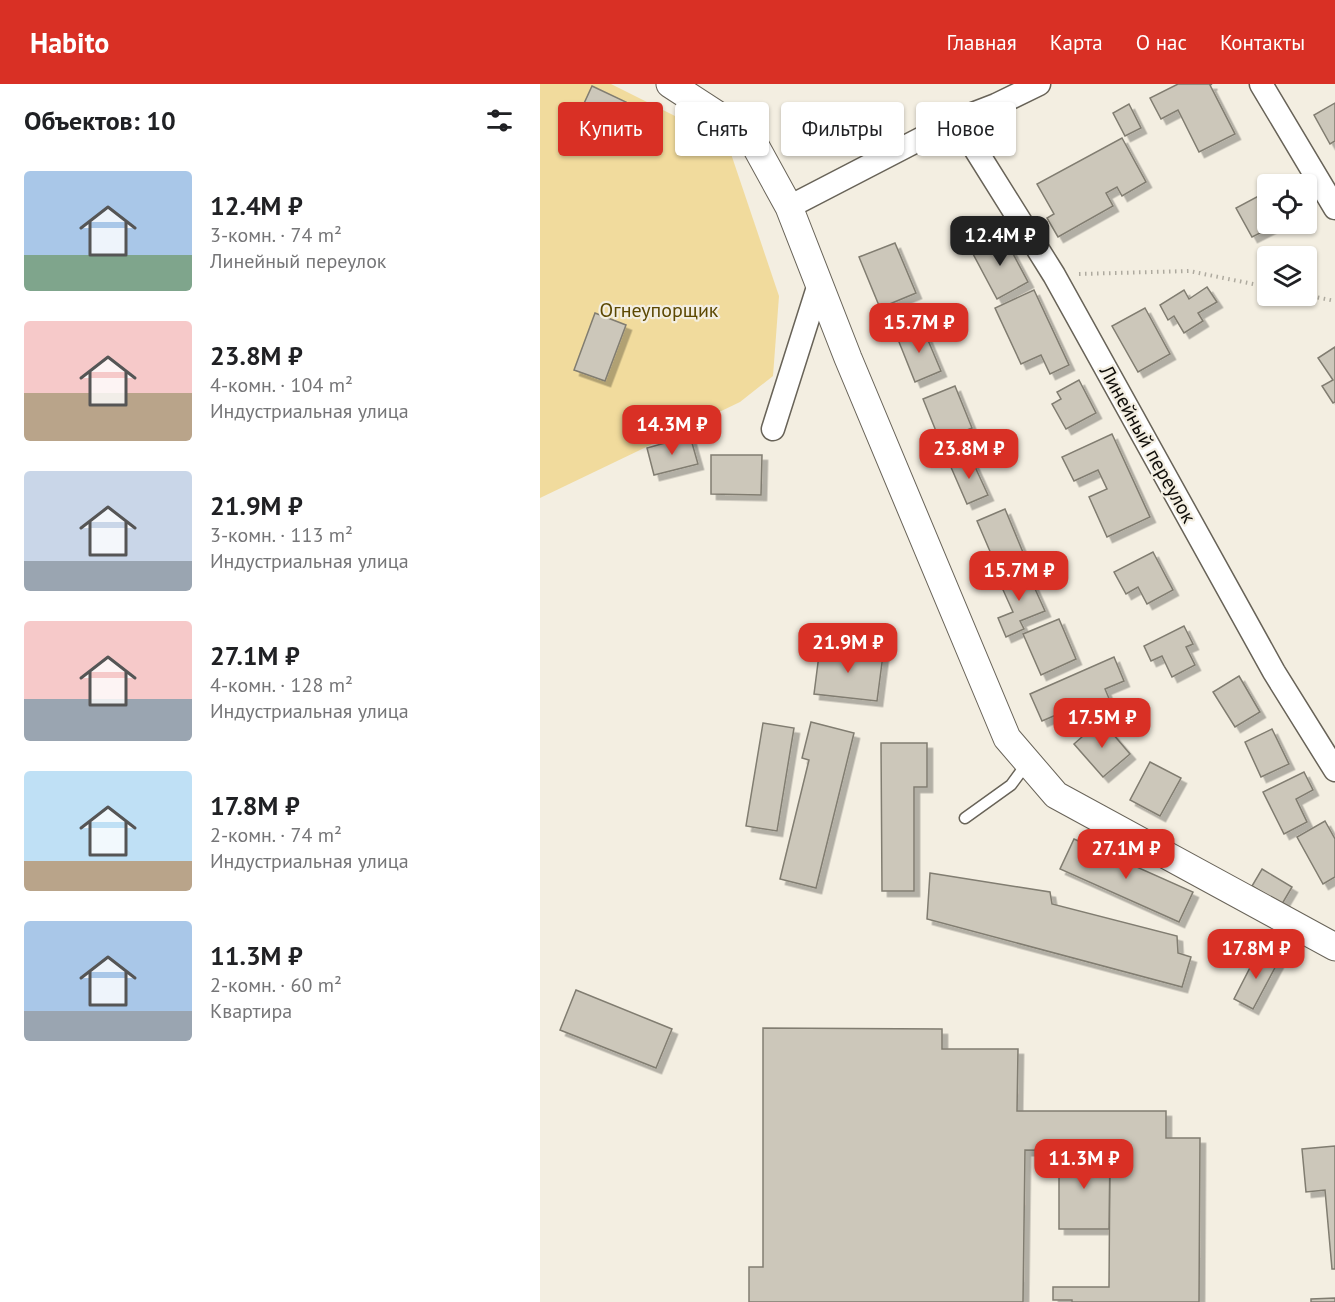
<!DOCTYPE html>
<html lang="ru">
<meta charset="utf-8">
<style>
:root{--surface:#fff;--page:#f6f6f6;--text:#202124;--muted:#757577;--accent:#d93025}
body{margin:0;font-family:"PT Sans",sans-serif;background:var(--page);color:var(--text);height:100vh;display:flex;flex-direction:column;font-size:22px;white-space:nowrap}
*{box-sizing:border-box;margin:0}
p{font-size:20px;color:var(--muted)}
.icon{flex:none;width:33px;height:33px;fill:none;stroke:currentColor;stroke-width:2;stroke-linecap:round;stroke-linejoin:round}
.map{position:relative;flex:1;overflow:hidden}
.drawer{display:flex;flex-direction:column;background:var(--surface);width:540px}
.drawer>*{flex:none}
.hud{position:absolute;left:18px;top:18px;width:570px;height:54px;display:flex;gap:12px}
.buttons{position:absolute;left:717px;top:90px;display:grid;gap:12px}
.buttons a{display:grid;place-items:center;width:60px;height:60px;border-radius:6px;background:var(--surface);box-shadow:0 2px 4px #0004;font-size:30px}
.price{position:absolute;translate:-50% -51px;padding:0 14px;border-radius:12px;background:var(--accent);color:#fff;font-size:20px;line-height:39px;filter:drop-shadow(0 2px 3px #0008)}
.price::after{content:'';position:absolute;left:50%;top:36px;width:18px;height:14px;margin-left:-9px;background:inherit;clip-path:polygon(0 0,100% 0,50% 100%)}
.price.on{background:#222;color:#fff}
ul{padding:0;list-style:none}
li{display:flex;align-items:center;gap:18px;height:150px;padding:0 24px}
li span{display:grid;place-items:center;flex:none;width:168px;height:120px;border-radius:6px;color:#555}
li>.icon{margin-inline-start:auto}
span .icon{width:72px;height:72px;fill:#fffc;stroke-width:1}
li b{font-size:26px}
h2{display:flex;justify-content:space-between;align-items:center;height:72px;padding:0 24px;font-size:26px}
.chip{padding:0 21px;border-radius:6px;background:var(--surface);box-shadow:0 2px 4px #0004;font-size:21px;line-height:54px}
.chip.on{background:var(--accent);color:#fff}
header{display:flex;align-items:center;gap:36px;box-sizing:border-box;height:84px;padding:0 30px;background:var(--accent);color:#fff}
header strong{font-size:28px}
nav{display:flex;gap:33px;margin-inline-start:auto;font-size:21px}
main{display:flex;flex:1;min-height:0}
.map>svg:first-child{display:block}
.green{fill:#f1db9d}
.building{fill:#ccc7ba;stroke:#817d71;stroke-width:1.5;filter:url(#shadow)}
.lines{fill:none;stroke-linecap:round;stroke-linejoin:round}
.service-casing{stroke:#686358;stroke-width:13}
.minor-casing{stroke:#686358;stroke-width:25}
.tertiary-casing{stroke:#686358;stroke-width:29}
.path{stroke:#aeaa9f;stroke-width:4;stroke-dasharray:1.5 4.5;stroke-linecap:butt}
.service{stroke:#fff;stroke-width:10}
.minor{stroke:#fff;stroke-width:22}
.tertiary{stroke:#fff;stroke-width:27}
.labels{text-anchor:middle;dominant-baseline:central;stroke-width:4.5;stroke-linejoin:round;paint-order:stroke}
.park-label{font-size:20px;fill:#5c4802;stroke:#f3eee1}
.street-label{font-size:20px;fill:#0e0c08;stroke:#f3eee1}
</style>
<header>
<strong>Habito</strong>
<nav><a>Главная</a><a>Карта</a><a>О нас</a><a>Контакты</a></nav>
</header>
<main>
<section class="drawer">
<h2>Объектов: 10<svg class="icon" aria-label="filters" viewBox="0 0 24 24"><path d="M4 7h16M4 17h16"/><circle cx="9" cy="7" r="2"/><circle cx="15" cy="17" r="2"/></svg></h2>
<ul>
<li><span style="background:linear-gradient(#a9c7e8 70%,#7fa58c 0)"><svg class="icon" aria-label="home" viewBox="0 0 24 24"><path d="M3 11l9-7 9 7M6 9v11h12V9"/></svg></span><div><b>12.4M ₽</b><p>3-комн. · 74 m²</p><p>Линейный переулок</p></div></li>
<li><span style="background:linear-gradient(#f6c9c9 60%,#b9a48a 0)"><svg class="icon" aria-label="home" viewBox="0 0 24 24"><path d="M3 11l9-7 9 7M6 9v11h12V9"/></svg></span><div><b>23.8M ₽</b><p>4-комн. · 104 m²</p><p>Индустриальная улица</p></div></li>
<li><span style="background:linear-gradient(#c9d6e8 75%,#9aa5b1 0)"><svg class="icon" aria-label="home" viewBox="0 0 24 24"><path d="M3 11l9-7 9 7M6 9v11h12V9"/></svg></span><div><b>21.9M ₽</b><p>3-комн. · 113 m²</p><p>Индустриальная улица</p></div></li>
<li><span style="background:linear-gradient(#f6c9c9 65%,#9aa5b1 0)"><svg class="icon" aria-label="home" viewBox="0 0 24 24"><path d="M3 11l9-7 9 7M6 9v11h12V9"/></svg></span><div><b>27.1M ₽</b><p>4-комн. · 128 m²</p><p>Индустриальная улица</p></div></li>
<li><span style="background:linear-gradient(#bfe0f5 75%,#b9a48a 0)"><svg class="icon" aria-label="home" viewBox="0 0 24 24"><path d="M3 11l9-7 9 7M6 9v11h12V9"/></svg></span><div><b>17.8M ₽</b><p>2-комн. · 74 m²</p><p>Индустриальная улица</p></div></li>
<li><span style="background:linear-gradient(#a9c7e8 75%,#9aa5b1 0)"><svg class="icon" aria-label="home" viewBox="0 0 24 24"><path d="M3 11l9-7 9 7M6 9v11h12V9"/></svg></span><div><b>11.3M ₽</b><p>2-комн. · 60 m²</p><p>Квартира</p></div></li>
</ul>
</section>
<div class="map">
<svg width="795" height="1218" viewBox="0 0 795 1218">
<defs>
<filter id="shadow"><feDropShadow dx="5.5" dy="5.5" stdDeviation="0" flood-color="#0004"/></filter>
</defs>
<rect width="100%" height="100%" fill="#f3eee1"/>
<path class="green" d="M0,0H71L187,58L239,212L233,292L200,318L0,414Z"/>
<g class="building">
<path d="M638,0H672L670,1L695,50L659,68L638,26L621,35L610,14Z"/>
<path d="M52,2L86,18L74,42L41,26Z"/>
<path d="M795,19V57L790,60L774,31Z"/>
<path d="M589,20L601,44L585,52L573,29Z"/>
<path d="M582,54L606,98L582,112L577,103L566,109L573,122L518,153L507,134L514,130L497,100Z"/>
<path d="M728,107V140H738L712,153L696,124Z"/>
<path d="M463,151L488,198L457,215L432,168Z"/>
<path d="M355,159L376,209L340,224L319,173Z"/>
<path d="M667,203L677,218L658,229L663,237L644,249L634,232L628,236L620,221L644,206L649,215Z"/>
<path d="M494,206L529,281L510,290L501,271L481,280L455,224Z"/>
<path d="M605,224L630,270L598,288L572,242Z"/>
<path d="M55,229L86,241L65,297L34,286Z"/>
<path d="M382,242L401,287L375,298L357,253Z"/>
<path d="M795,263V318L793,319L782,302L793,296L778,274Z"/>
<path d="M539,296L556,329L526,345L512,320L521,315L517,308Z"/>
<path d="M415,302L432,344L400,357L383,315Z"/>
<path d="M572,350L610,433L567,453L549,413L567,405L558,386L534,397L522,373Z"/>
<path d="M150,352L158,380L114,391L107,364Z"/>
<path d="M171,371H222L221,411L171,410Z"/>
<path d="M430,372L448,411L427,420L410,381Z"/>
<path d="M465,425L487,478L442,497L435,479L452,472L437,437Z"/>
<path d="M613,468L633,506L607,520L598,503L586,510L574,488Z"/>
<path d="M486,485L505,527L480,537L484,545L466,553L458,534L473,528L459,497Z"/>
<path d="M519,535L536,575L501,591L483,550Z"/>
<path d="M644,542L653,560L646,563L655,581L632,593L622,572L611,577L604,562Z"/>
<path d="M280,563L343,571L337,617L274,610Z"/>
<path d="M574,573L584,597L565,605L573,624L530,643L523,628L502,637L490,610Z"/>
<path d="M699,592L720,628L695,643L673,608Z"/>
<path d="M561,636L590,670L563,693L534,660Z"/>
<path d="M271,638L314,649L276,804L240,795L269,676L262,674Z"/>
<path d="M223,639L254,644L237,747L206,742Z"/>
<path d="M732,645L749,680L721,693L705,658Z"/>
<path d="M341,659H387V703H374V807H342Z"/>
<path d="M610,678L641,694L620,732L590,716Z"/>
<path d="M764,688L773,706L756,715L767,738L744,750L723,708Z"/>
<path d="M785,737L795,755V793L783,800L757,753Z"/>
<path d="M534,755L653,808L639,838L520,785Z"/>
<path d="M722,785L752,803L742,820L712,802Z"/>
<path d="M390,789L510,808L512,820L637,852L638,869L651,873L642,903L387,835Z"/>
<path d="M718,868L738,878L713,925L694,915Z"/>
<path d="M36,906L132,945L116,984L20,946Z"/>
<path d="M223,944L402,945V965H478L477,1027H626V1054H660L659,1218H532V1216H513V1203H569L570,1067L485,1066L483,1218H209V1183H223Z"/>
<path d="M795,1062V1185H792L785,1106L766,1108L762,1065Z"/>
<path d="M519,1067H570L569,1145H519Z"/>
<path d="M795,1214V1218H771V1215Z"/>
</g>
<g class="lines">
<defs>
<path id="service" d="M425,734L471,701L488,678"/>
<g id="minor">
<path d="M721,0L795,124"/>
<path d="M417,36L514,191L734,588L795,686"/>
<path d="M249,123L417,36L456,21L499,0"/>
<path d="M233,345L279,200"/>
</g>
<path id="tertiary" d="M130,0L210,52L249,123L308,274L467,654L516,711L795,863"/>
</defs>
<use href="#service" class="service-casing"/>
<use href="#minor" class="minor-casing"/>
<use href="#tertiary" class="tertiary-casing"/>
<g class="path">
<path d="M539,190L649,187L728,203"/>
<path d="M766,211L795,217"/>
</g>
<use href="#service" class="service"/>
<use href="#minor" class="minor"/>
<use href="#tertiary" class="tertiary"/>
</g>
<g class="labels">
<g class="park-label">
<text x="119" y="226">Огнеупорщик</text>
</g>
<g class="street-label">
<text transform="translate(608 360) rotate(61)">Линейный переулок</text>
</g>
</g>
</svg>
<div class="buttons">
<a><svg class="icon" aria-label="locate" viewBox="0 0 24 24"><circle cx="12" cy="12" r="6"/><path d="M12 2v4M12 18v4M2 12h4M18 12h4"/></svg></a>
<a><svg class="icon" aria-label="layers" viewBox="0 0 24 24"><path d="M12 4l9 5-9 5-9-5zM3 14l9 5 9-5"/></svg></a>
</div>
<b class="price on" style="left:460px;top:183px">12.4M ₽</b>
<b class="price" style="left:379px;top:270px">15.7M ₽</b>
<b class="price" style="left:132px;top:372px">14.3M ₽</b>
<b class="price" style="left:429px;top:396px">23.8M ₽</b>
<b class="price" style="left:479px;top:518px">15.7M ₽</b>
<b class="price" style="left:308px;top:590px">21.9M ₽</b>
<b class="price" style="left:562px;top:665px">17.5M ₽</b>
<b class="price" style="left:586px;top:796px">27.1M ₽</b>
<b class="price" style="left:716px;top:896px">17.8M ₽</b>
<b class="price" style="left:544px;top:1106px">11.3M ₽</b>
<div class="hud">
<a class="chip on">Купить</a>
<a class="chip">Снять</a>
<a class="chip">Фильтры</a>
<a class="chip">Новое</a>
</div>
</div>
</main>
